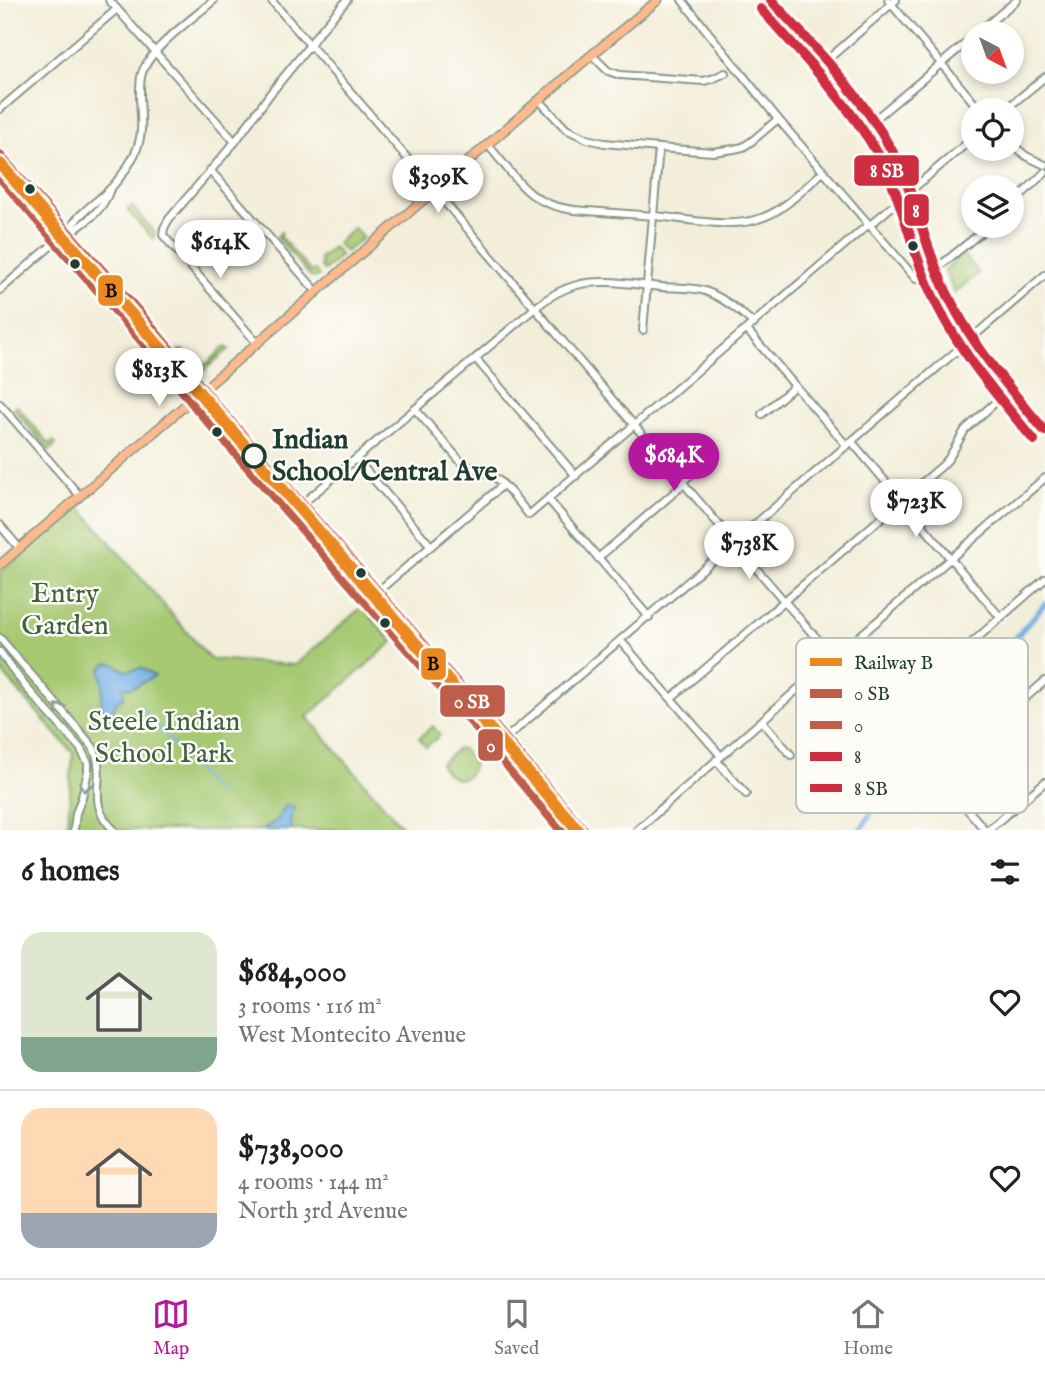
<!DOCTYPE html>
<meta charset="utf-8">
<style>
:root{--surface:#fff;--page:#f6f6f6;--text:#202124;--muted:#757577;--line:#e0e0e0;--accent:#b5179e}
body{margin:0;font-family:"IM FELL English",serif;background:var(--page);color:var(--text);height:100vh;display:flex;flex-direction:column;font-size:26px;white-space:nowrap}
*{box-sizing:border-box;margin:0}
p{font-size:23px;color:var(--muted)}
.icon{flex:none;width:38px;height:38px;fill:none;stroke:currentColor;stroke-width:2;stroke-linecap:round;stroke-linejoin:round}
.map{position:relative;height:830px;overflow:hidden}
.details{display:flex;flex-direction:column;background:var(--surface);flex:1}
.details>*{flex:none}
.needle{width:46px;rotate:139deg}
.fabs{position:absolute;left:961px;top:21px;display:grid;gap:14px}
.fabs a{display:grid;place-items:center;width:63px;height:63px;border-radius:50%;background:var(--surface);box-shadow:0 4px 10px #0003;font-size:35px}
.price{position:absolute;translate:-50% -60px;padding:0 16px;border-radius:24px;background:#fff;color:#222;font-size:23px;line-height:46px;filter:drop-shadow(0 2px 4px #0008)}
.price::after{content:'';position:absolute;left:50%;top:42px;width:21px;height:16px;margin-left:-10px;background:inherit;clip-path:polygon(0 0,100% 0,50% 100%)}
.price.active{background:var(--accent);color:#fff}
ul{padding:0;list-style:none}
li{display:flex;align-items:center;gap:21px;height:175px;padding:0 21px}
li+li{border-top:2px solid var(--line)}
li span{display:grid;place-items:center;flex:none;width:196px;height:140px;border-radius:21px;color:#555}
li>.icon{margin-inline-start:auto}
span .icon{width:84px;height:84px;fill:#fffc;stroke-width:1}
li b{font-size:30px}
h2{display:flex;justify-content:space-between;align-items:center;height:84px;padding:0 21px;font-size:30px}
.dock{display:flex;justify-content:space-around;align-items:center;height:98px;border-top:2px solid var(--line);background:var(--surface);font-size:19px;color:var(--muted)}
.dock a{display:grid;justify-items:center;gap:4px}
.dock .active{color:var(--accent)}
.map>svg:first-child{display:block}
.green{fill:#a6c972;stroke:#628353;stroke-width:2}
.water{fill:#74b0e6;stroke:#4a768d;stroke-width:2}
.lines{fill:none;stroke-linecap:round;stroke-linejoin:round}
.stream{stroke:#74b0e6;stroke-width:2}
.canal{stroke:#74b0e6;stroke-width:5}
.minor-casing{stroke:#899687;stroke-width:10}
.major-casing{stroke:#899687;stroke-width:11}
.minor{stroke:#fff;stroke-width:6}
.major{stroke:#fcba8d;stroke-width:8}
.bus-1-casing{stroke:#fdfcf7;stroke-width:16}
.bus-2-casing{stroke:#fdfcf7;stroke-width:16}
.bus-3-casing{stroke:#fdfcf7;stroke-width:16}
.bus-4-casing{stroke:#fdfcf7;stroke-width:16}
.bus-1{stroke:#be5d49;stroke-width:10}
.bus-2{stroke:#be5d49;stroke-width:10}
.bus-3{stroke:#cf2e41;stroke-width:10}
.bus-4{stroke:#cf2e41;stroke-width:10}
.rail-1-casing{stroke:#fdfcf7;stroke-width:18}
.rail-1{stroke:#ea8921;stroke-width:12}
.oneway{stroke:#8f9e9a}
.bus-dot{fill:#1f3d34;stroke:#fdfcf7;stroke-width:2.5}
.stop-dot{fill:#fdfcf7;stroke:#1f3d34;stroke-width:3.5}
.labels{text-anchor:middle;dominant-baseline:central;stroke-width:5;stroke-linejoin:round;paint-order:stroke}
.stop-label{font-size:28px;font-weight:bold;fill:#1f3d34;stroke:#fdfcf7;text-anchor:start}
.park-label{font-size:28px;fill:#416044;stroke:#fdfcf7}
.key{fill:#fdfcf7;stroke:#bac3bc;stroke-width:2}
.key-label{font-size:19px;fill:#1f3d34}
.line-badge{stroke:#fdfcf7;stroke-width:2.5}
.badge-label{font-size:19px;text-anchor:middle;font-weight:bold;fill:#fff}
.pale-badge-label{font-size:19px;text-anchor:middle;font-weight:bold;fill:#111}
</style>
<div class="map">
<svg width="1045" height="830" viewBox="0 0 1045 830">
<rect width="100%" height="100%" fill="#fdfcf7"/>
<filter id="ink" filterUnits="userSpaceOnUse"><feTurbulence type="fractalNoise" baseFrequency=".0143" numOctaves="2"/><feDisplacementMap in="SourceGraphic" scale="14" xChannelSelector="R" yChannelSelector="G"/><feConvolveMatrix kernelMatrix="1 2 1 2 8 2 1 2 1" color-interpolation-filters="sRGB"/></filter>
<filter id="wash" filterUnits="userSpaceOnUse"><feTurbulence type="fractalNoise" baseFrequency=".00686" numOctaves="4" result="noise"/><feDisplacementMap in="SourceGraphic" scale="28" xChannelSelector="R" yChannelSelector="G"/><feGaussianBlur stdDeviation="1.57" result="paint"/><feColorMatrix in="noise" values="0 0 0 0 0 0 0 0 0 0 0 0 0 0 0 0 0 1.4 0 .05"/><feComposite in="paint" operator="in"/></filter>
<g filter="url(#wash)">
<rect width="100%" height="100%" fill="#f3eeda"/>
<g class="green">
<path d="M132,206L155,233L153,239L127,210Z"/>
<path d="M354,228L363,238L346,252L337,243Z"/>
<path d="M281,232L282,233L280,236L311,272L315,270L319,275L315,278L311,277L278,239L277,237Z"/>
<path d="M333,247L341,256L324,271L320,265L322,263L319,259Z"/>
<path d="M962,253L979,273L954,293L945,270Z"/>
<path d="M225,347L229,349L202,372H198L179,350H184C204,377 205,363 225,347Z"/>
<path d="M16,405L49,444L53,441L56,444L49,451L13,408Z"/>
<path d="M79,506L210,659L295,665L362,607L393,642L307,717L405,830H67L73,753L0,670V573Z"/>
<path d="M433,726L440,735L426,747L419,738Z"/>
<path d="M457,749H462L474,764C466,787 451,781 440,764Z"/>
</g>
<g class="water">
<path d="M107,663L114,664L126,671L142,668L155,676L132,688H128L126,686L123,689L124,696L117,702L109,717L101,706L103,686L101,669Z"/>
<path d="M286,805L292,806L294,810L290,821L292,830H262L277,820Z"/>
</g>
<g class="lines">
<g class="stream">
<path d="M140,706L175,746"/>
<path d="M179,750L218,795"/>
</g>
<path class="canal" d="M860,830L891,783L911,757L1045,604"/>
</g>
</g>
<g filter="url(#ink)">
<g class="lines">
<defs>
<g id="minor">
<path d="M109,0L235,142"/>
<path d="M271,0C449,204 621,412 798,617C826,649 855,680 883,711L886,713L892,712L1045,579"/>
<path d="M682,0L778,119L916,279H920L938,273"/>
<path d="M888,0L980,110"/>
<path d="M977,33L1017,0"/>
<path d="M592,55L608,71L620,75L703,81L712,79L725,73"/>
<path d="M826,61L896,0"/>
<path d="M539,100L566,129L587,139L604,143L659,148L713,152L734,149L743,147L752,141L778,119"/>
<path d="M0,109L117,9"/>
<path d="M1005,110L1045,77"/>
<path d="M874,120L973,37"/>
<path d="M1012,144L1026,156L1045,165"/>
<path d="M488,145C517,178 526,204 574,210C601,212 628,214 655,216C688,219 733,230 764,217C787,208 805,187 824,171"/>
<path d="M210,170L317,292"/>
<path d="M1012,204L1045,172"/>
<path d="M870,225L973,138"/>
<path d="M69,233C74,215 99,201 112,187C119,179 126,170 131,161C150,129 136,108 141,77C146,50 194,18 214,0"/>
<path d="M936,269L989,226"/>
<path d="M0,290C17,276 34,260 51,246C73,229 101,218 110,189"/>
<path d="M643,330L659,148"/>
<path d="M747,330L847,446"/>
<path d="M257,343L163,235L164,228L169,219L235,142L270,94L310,45L316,36L347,0"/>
<path d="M476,359L576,476"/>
<path d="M0,404L80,496"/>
<path d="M415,409L462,463C472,470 484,470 494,477C508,486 519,503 529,515L869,224"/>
<path d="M762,414L795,386"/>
<path d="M852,442L1001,618"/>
<path d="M357,460L431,546"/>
<path d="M682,482L715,454"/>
<path d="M548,499L649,617"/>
<path d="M302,504L535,308C547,298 561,289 577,285C602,278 636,285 662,287C676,288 692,287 705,291C724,298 739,310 754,324"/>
<path d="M0,525L19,548"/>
<path d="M598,558L684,484"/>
<path d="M370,605L377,592L503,485"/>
<path d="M0,638L93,747C109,780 83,801 114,830"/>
<path d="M621,641L721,756"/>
<path d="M0,652L25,686L80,748L88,763V771L82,797L76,813L74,830"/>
<path d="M807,681L838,716"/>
<path d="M671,698L943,465L949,458L965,430L1010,389"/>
<path d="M762,721L791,755"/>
<path d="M505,739L1045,275"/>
<path d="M716,760L746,794"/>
<path d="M637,830L807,681L1045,478"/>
<path d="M985,830L939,776L941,771L956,758L1045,681"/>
<path d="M988,830L1045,782"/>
</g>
<g id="major">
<path d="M771,0C814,48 860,93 891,149C913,188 922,232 938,273C962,334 1003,382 1045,431"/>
<path d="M0,156L135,308L211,399L584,830"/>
<path d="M0,177L161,363L198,410L475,726L561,830"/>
<path d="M0,565L582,63L658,0"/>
</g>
</defs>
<use href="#minor" class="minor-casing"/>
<use href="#major" class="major-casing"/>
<use href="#minor" class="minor"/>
<use href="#major" class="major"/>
<defs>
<path id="bus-1" d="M0,156L135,308L211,399L584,830"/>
<path id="bus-2" d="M0,177L161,363L198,410L475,726L561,830"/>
<path id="bus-3" d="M771,0C814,47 860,93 891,149C913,188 921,232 938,273C962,333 1004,382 1045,431"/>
<path id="bus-4" d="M761,9C802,55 846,100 878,154C900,192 908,237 925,278C949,339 992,390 1034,440"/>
</defs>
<use href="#bus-1" class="bus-1-casing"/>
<use href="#bus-2" class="bus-2-casing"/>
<use href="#bus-3" class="bus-3-casing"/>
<use href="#bus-4" class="bus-4-casing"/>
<use href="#bus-1" class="bus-1"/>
<use href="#bus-2" class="bus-2"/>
<use href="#bus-3" class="bus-3"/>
<use href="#bus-4" class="bus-4"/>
<defs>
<path id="rail-1" d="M0,164C194,384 384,609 578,830"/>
</defs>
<use href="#rail-1" class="rail-1-casing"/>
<use href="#rail-1" class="rail-1"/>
</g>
<defs><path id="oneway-chevron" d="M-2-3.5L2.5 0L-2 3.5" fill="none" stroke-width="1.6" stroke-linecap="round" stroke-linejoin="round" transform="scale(1.75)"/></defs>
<g class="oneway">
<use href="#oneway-chevron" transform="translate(59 708) rotate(-131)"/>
<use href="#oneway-chevron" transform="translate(85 787) rotate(103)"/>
</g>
</g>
<g class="bus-dot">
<circle cx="30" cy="189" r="6"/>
<circle cx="913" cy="246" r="6"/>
<circle cx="75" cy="264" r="6"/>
<circle cx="217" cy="432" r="6"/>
<circle cx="361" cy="573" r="6"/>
<circle cx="385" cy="623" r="6"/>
</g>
<circle class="stop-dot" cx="254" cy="456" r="11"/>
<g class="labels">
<g class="stop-label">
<text x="272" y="440">Indian<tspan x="272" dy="32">School/Central Ave</tspan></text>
</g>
<g class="park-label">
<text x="65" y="594">Entry<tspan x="65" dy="32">Garden</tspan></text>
<text x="164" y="722">Steele Indian<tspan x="164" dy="32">School Park</tspan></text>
</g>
</g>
<rect x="796" y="638" width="232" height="175" rx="10" class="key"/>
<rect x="810" y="658" width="32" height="8" fill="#ea8921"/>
<rect x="810" y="689" width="32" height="9" fill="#be5d49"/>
<rect x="810" y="721" width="32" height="8" fill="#be5d49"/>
<rect x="810" y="752" width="32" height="9" fill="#cf2e41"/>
<rect x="810" y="784" width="32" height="8" fill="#cf2e41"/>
<g class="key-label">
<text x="854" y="669">Railway B</text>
<text x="854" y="700">0 SB</text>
<text x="854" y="732">0</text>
<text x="854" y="763">8</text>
<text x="854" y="795">8 SB</text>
</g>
<g class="line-badge">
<rect x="853" y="154" width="67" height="33" rx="7" fill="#cf2e41"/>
<rect x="903" y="193" width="27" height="34" rx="7" fill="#cf2e41"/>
<rect x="97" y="274" width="27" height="33" rx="7" fill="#ea8921"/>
<rect x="420" y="647" width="27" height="34" rx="7" fill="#ea8921"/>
<rect x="439" y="684" width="67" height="34" rx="7" fill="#be5d49"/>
<rect x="477" y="728" width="27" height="34" rx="7" fill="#be5d49"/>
</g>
<g class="badge-label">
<text x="887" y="177">8 SB</text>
<text x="916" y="217">8</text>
<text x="472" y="708">0 SB</text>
<text x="491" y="752">0</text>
</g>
<g class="pale-badge-label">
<text x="111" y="297">B</text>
<text x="433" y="670">B</text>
</g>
</svg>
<div class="fabs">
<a><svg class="needle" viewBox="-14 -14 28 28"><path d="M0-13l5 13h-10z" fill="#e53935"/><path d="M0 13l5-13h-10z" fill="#757577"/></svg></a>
<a><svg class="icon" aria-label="locate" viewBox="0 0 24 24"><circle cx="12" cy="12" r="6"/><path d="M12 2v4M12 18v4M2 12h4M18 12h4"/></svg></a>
<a><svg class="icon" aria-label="layers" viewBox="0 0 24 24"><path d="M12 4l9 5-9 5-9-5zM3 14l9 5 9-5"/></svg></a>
</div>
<b class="price" style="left:438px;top:215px">$309K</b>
<b class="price" style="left:220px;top:280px">$614K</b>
<b class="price" style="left:159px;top:408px">$813K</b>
<b class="price active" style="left:674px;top:493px">$684K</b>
<b class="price" style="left:916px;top:539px">$723K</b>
<b class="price" style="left:749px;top:581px">$738K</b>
</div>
<section class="details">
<h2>6 homes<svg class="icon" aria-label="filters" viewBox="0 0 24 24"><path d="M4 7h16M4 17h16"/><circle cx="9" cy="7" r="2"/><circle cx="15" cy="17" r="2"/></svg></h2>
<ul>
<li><span style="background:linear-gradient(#dfe7d0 75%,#7fa58c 0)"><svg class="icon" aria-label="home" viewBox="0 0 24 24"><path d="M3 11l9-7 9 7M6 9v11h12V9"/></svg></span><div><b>$684,000</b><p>3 rooms · 116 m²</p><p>West Montecito Avenue</p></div><svg class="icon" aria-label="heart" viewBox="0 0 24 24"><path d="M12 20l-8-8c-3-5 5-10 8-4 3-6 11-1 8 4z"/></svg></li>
<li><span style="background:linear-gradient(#ffd9b3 75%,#9aa5b1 0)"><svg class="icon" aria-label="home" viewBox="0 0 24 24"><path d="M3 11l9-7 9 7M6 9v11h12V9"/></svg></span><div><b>$738,000</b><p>4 rooms · 144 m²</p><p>North 3rd Avenue</p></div><svg class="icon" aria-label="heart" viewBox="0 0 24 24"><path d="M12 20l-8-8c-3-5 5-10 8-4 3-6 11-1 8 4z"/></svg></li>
</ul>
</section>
<nav class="dock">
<a class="active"><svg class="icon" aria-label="map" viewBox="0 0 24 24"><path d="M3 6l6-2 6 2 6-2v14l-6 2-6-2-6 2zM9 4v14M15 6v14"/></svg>Map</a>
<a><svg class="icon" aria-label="saved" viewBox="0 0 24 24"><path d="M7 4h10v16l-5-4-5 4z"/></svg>Saved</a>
<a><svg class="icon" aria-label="home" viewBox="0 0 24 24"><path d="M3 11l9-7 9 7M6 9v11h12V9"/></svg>Home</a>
</nav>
